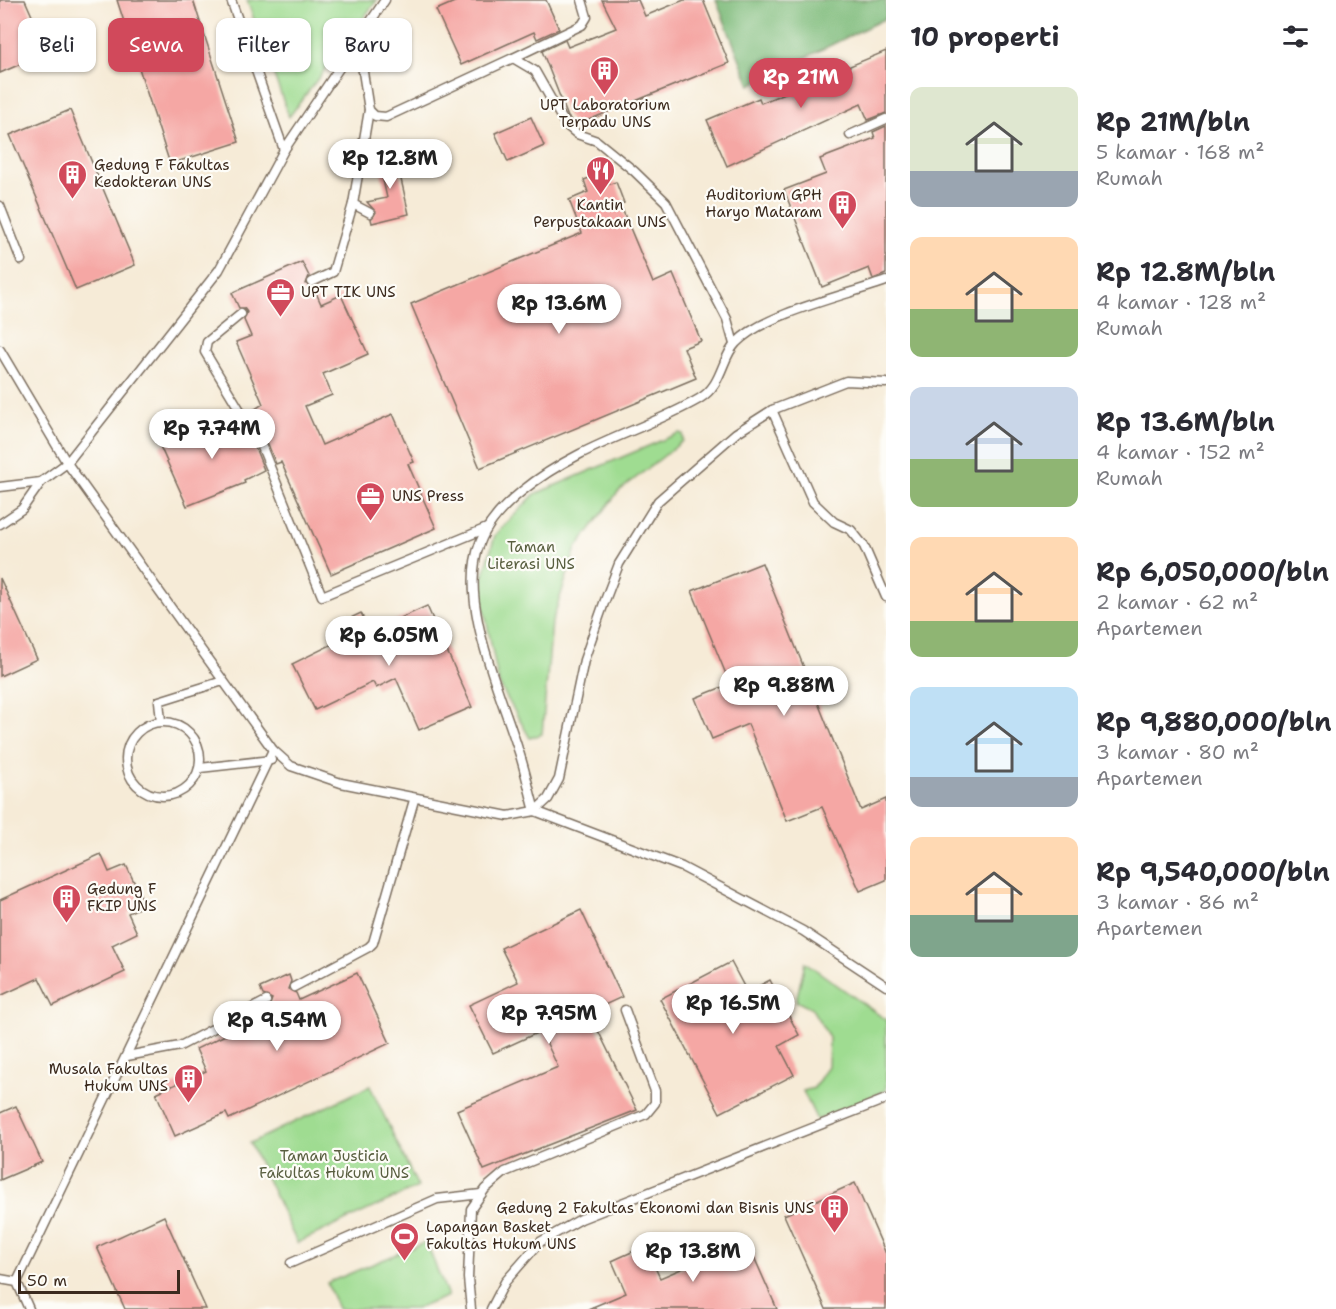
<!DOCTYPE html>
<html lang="id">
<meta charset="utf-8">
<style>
:root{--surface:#fff;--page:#f7f7f7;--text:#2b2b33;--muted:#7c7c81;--accent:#d1495b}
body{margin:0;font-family:"Shantell Sans",sans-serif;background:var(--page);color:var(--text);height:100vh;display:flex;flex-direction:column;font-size:22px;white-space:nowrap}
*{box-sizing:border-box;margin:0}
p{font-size:20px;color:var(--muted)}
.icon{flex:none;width:33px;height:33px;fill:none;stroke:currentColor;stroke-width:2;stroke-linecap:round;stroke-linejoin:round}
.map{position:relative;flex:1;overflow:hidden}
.sheet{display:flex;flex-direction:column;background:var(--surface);width:450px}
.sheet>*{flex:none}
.guide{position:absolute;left:18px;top:18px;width:570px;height:54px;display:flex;gap:12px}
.scale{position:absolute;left:18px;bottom:15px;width:162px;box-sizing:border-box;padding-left:6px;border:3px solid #3b2a1e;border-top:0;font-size:16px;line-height:21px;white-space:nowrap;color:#3b2a1e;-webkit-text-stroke:4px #fdfcf7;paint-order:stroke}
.price{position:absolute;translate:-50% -51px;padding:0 14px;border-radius:21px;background:#fff;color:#222;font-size:20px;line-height:39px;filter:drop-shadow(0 2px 3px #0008)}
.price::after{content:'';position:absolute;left:50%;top:36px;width:18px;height:14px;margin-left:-9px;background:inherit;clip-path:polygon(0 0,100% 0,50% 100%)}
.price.selected{background:var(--accent);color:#fff}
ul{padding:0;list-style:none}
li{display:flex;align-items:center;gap:18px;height:150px;padding:0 24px}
li span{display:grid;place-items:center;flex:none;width:168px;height:120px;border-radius:12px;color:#555}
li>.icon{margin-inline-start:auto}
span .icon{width:72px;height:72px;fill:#fffc;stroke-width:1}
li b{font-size:26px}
h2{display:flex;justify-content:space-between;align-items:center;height:72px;padding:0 24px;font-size:26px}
.tag{padding:0 21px;border-radius:12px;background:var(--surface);box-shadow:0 2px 4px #0004;font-size:21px;line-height:54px}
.tag.selected{background:var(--accent);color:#fff}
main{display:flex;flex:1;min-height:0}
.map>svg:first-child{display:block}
.green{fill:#9fdc91;stroke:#6d8358;stroke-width:1.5}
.forest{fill:#7fbc7b;stroke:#5d734c;stroke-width:1.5}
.building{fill:#f5a7a4}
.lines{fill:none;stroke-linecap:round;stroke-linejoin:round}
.service-casing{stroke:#7c6e5f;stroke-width:11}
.service{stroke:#fff;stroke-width:8}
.labels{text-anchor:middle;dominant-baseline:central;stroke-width:4.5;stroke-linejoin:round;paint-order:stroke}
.poi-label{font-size:15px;fill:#3b2a1e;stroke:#fdfcf7;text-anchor:start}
.park-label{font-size:15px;fill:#595f40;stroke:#fdfcf7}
</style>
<main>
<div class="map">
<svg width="886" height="1309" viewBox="0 0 886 1309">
<rect width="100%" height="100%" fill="#fdfcf7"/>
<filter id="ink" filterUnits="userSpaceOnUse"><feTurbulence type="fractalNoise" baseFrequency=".0167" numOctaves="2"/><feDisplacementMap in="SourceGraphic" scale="12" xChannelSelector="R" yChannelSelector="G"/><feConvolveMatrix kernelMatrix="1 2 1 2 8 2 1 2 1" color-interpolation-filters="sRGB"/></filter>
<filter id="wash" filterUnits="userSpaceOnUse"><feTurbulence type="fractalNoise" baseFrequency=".008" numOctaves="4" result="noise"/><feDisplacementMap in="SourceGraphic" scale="24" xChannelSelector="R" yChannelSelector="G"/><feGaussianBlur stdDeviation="1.35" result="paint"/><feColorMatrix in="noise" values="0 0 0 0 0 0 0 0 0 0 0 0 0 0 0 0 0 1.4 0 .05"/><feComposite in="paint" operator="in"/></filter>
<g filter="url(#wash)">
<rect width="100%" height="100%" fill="#f6ebd7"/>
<g class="green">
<path d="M247,0H377L289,117Z"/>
<path d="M679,433L683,434V441L618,492L576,548L552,622L542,734L530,738L499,684L480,588L495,535L535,494Z"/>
<path d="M805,962L886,1020V1090L817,1120L803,1091L814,1088L828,1066L829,1037L812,1009L796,1001Z"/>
<path d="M370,1086L418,1187L297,1243L250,1143Z"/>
<path d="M426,1242L448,1296L416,1309H338L327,1283Z"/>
</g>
<path class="forest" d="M716,0H886V18L750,85Z"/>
<g id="blocks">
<g class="building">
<path d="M0,0H25L48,52L0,73Z"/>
<path d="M117,0H193L239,142L170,164Z"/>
<path d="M459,0H546L559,29L537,39L534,32L461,65L436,10Z"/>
<path d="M602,0H638L645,16L684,0H703L729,63L576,125L568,117L542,51L565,40L568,47L616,28Z"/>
<path d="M886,51V113L868,120L861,104L727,166L707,120L759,98L761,103Z"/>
<path d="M70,110L135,265L76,290L10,135Z"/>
<path d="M531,117L544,146L508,162L495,133Z"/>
<path d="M886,126V274L873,279L869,268L822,287L784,190L826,174L820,159L875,138L873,132Z"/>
<path d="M394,149L409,214L372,223L371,219L376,212L367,202L387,198L377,153Z"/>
<path d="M600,174L604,186L616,182L624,203L620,204L653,283L673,274L701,341L684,348L696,378L480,468L411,304L582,233L569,200L588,192L584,180Z"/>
<path d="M302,262L309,276L306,284L314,288L321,304L341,295L368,354L323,374L332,395L305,406L322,445L393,414L414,462L408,464L436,528L331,574L281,462L276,464L268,444L249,413L263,404L236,342L251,336L244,320L247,312L244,308H239L232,293Z"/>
<path d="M238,419L256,450L264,470L244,480L245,483L187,506L160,446L217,420L220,428Z"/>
<path d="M762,563L861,810L886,799V880L860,891L822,807L787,821L748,724L712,739L695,698L730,684L692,591Z"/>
<path d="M0,578L37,659L0,676Z"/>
<path d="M427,606L472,707L419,730L396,678L376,688L373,682L315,710L292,664L351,635L344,621L361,613L370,632Z"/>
<path d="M101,854L109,872L126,865L145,905L128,913L137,933L112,945L125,972L53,1006L39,978L0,996V900Z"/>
<path d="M581,910L622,997L589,1012L637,1110L484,1170L457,1110L558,1067L541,1031L493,1053L469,1005L518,982L501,948Z"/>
<path d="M731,962L747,992L770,980L799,1035L779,1046L794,1075L720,1113L660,999Z"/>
<path d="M357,973L390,1043L229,1119L226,1113L175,1136L156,1093L206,1071L196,1049L271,1013L269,1007L272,999L263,995L260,988L289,975L291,981L288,989L296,993L299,1000Z"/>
<path d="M16,1106L42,1162L0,1180V1113Z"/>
<path d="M855,1183L886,1254V1309H826L784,1215Z"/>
<path d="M164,1216L206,1309H125L97,1247Z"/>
<path d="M747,1241L777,1309H588L626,1293L612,1261L645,1246L660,1278Z"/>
</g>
</g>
</g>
<g filter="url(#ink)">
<use href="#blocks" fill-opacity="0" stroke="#7c6e5f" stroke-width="1.5"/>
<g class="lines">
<defs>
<g id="service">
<path d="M231,0L284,150"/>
<path d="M358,40L369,110L375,116L386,117L513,58L535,71L565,124L577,134L597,141L634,171L666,202L727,319L734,344"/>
<path d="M513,58L582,25L587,17L582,0"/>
<path d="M850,135L886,119"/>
<path d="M353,204L370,213"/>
<path d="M0,206L21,260"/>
<path d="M312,282L333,272L353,204L369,110"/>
<path d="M241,314L207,342L205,352L262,447L322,596L487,528"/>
<path d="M0,350L67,463L273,750L291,766L341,783L508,816L535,811L548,799L559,779L584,660L604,603L619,564L658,501L736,433L772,410L846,381L886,383"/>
<path d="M772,410L813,502L834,522L851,530L864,546L886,597"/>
<path d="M0,487L41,482"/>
<path d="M0,524L22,509L41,482L67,463L219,270L284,150L385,0"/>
<path d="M161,721L159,701L223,681"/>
<circle cx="163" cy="759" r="37"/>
<path d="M200,768L271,760"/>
<path d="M535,811C529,790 525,769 518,749C501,693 457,601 480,543C494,505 545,472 580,454C619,434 661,421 699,399C723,385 721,358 736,343C763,314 847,295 886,281"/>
<path d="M535,811L682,867L803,931L886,986"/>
<path d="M294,987L369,947L373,943L414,800"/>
<path d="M127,1056L180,1046L266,1001"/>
<path d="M291,1263L437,1199L481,1194"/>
<path d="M0,1279L17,1282L29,1309"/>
<path d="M17,1282L273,750"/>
<path d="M471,1309L468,1278L471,1209L485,1189L505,1172L646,1114L655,1103V1091L625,1010"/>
<path d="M491,1309L505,1282L540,1242L581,1219L886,1099"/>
</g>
</defs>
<use href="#service" class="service-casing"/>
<use href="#service" class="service"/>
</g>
</g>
<defs>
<symbol id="building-pin" viewBox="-11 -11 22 30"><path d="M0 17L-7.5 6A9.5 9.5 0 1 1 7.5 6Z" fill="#d1495b" stroke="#fdfcf7"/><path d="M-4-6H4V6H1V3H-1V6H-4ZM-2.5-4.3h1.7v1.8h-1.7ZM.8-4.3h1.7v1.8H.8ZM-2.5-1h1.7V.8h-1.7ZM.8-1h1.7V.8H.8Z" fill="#fff"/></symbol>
<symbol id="restaurant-pin" viewBox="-11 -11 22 30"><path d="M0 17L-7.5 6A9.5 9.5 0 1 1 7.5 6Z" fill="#d1495b" stroke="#fdfcf7"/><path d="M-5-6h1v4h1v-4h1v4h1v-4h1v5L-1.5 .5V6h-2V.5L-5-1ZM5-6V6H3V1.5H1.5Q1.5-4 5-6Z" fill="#fff"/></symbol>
<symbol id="office-pin" viewBox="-11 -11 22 30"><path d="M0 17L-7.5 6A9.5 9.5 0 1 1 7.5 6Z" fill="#d1495b" stroke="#fdfcf7"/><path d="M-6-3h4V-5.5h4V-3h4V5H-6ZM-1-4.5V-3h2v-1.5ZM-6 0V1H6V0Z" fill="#fff"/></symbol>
<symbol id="stadium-pin" viewBox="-11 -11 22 30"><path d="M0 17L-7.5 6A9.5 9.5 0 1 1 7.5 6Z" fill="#d1495b" stroke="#fdfcf7"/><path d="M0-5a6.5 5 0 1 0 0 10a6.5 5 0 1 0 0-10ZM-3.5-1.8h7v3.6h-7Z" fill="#fff"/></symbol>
</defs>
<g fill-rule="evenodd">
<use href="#building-pin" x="588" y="54" width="33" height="45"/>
<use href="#restaurant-pin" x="584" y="154" width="33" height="45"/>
<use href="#building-pin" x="56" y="158" width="33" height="45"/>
<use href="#building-pin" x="826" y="188" width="33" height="45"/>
<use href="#office-pin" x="264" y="276" width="33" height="45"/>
<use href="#office-pin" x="354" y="480" width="33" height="45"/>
<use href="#building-pin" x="50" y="882" width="33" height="45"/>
<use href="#building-pin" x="172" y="1062" width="33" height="45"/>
<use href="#building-pin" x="818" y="1192" width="33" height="45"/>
<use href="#stadium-pin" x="388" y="1220" width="33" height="45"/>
</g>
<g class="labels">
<g class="poi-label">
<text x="605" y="105" text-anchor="middle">UPT Laboratorium<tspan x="605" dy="17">Terpadu UNS</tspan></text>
<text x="94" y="165">Gedung F Fakultas<tspan x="94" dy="17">Kedokteran UNS</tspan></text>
<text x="822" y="195" text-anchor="end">Auditorium GPH<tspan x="822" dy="17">Haryo Mataram</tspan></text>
<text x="600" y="205" text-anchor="middle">Kantin<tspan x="600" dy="17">Perpustakaan UNS</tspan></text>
<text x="301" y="292">UPT TIK UNS</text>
<text x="392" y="496">UNS Press</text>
<text x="87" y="889">Gedung F<tspan x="87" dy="17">FKIP UNS</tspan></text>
<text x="168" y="1069" text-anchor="end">Musala Fakultas<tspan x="168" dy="17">Hukum UNS</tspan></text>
<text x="814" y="1208" text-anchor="end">Gedung 2 Fakultas Ekonomi dan Bisnis UNS</text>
<text x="426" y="1227">Lapangan Basket<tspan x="426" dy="17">Fakultas Hukum UNS</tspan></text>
</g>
<g class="park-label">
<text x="531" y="547">Taman<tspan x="531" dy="17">Literasi UNS</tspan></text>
<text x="334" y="1156">Taman Justicia<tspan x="334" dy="17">Fakultas Hukum UNS</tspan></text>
</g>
</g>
</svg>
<div class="scale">50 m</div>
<b class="price selected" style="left:801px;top:109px">Rp 21M</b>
<b class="price" style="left:390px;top:190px">Rp 12.8M</b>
<b class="price" style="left:559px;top:335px">Rp 13.6M</b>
<b class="price" style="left:212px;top:460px">Rp 7.74M</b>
<b class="price" style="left:389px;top:667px">Rp 6.05M</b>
<b class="price" style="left:784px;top:717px">Rp 9.88M</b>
<b class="price" style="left:733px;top:1035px">Rp 16.5M</b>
<b class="price" style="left:549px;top:1045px">Rp 7.95M</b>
<b class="price" style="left:277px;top:1052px">Rp 9.54M</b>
<b class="price" style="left:693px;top:1283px">Rp 13.8M</b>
<div class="guide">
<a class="tag">Beli</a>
<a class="tag selected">Sewa</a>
<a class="tag">Filter</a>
<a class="tag">Baru</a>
</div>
</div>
<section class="sheet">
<h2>10 properti<svg class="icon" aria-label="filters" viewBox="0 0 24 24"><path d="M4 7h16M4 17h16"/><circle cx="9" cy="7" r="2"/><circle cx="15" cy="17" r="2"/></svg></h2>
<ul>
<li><span style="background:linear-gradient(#dfe7d0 70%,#9aa5b1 0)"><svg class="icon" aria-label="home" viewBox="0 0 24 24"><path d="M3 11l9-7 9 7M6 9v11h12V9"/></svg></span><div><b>Rp 21M/bln</b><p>5 kamar · 168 m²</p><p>Rumah</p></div></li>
<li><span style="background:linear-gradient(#ffd9b3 60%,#8fb573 0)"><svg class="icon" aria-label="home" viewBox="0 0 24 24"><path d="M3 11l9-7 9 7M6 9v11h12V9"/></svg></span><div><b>Rp 12.8M/bln</b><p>4 kamar · 128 m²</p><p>Rumah</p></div></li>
<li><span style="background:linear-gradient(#c9d6e8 60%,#8fb573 0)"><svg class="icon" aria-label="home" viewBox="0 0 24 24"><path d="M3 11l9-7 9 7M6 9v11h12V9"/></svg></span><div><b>Rp 13.6M/bln</b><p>4 kamar · 152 m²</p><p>Rumah</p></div></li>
<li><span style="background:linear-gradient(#ffd9b3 70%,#8fb573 0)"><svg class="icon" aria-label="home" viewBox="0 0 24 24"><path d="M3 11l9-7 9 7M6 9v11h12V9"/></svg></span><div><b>Rp 6,050,000/bln</b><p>2 kamar · 62 m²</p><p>Apartemen</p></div></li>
<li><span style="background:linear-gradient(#bfe0f5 75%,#9aa5b1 0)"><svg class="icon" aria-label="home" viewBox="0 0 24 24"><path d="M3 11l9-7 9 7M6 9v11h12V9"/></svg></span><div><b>Rp 9,880,000/bln</b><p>3 kamar · 80 m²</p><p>Apartemen</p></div></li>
<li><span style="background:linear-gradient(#ffd9b3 65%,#7fa58c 0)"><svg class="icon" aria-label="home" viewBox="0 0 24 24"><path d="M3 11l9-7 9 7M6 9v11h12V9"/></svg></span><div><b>Rp 9,540,000/bln</b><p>3 kamar · 86 m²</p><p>Apartemen</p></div></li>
</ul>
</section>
</main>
